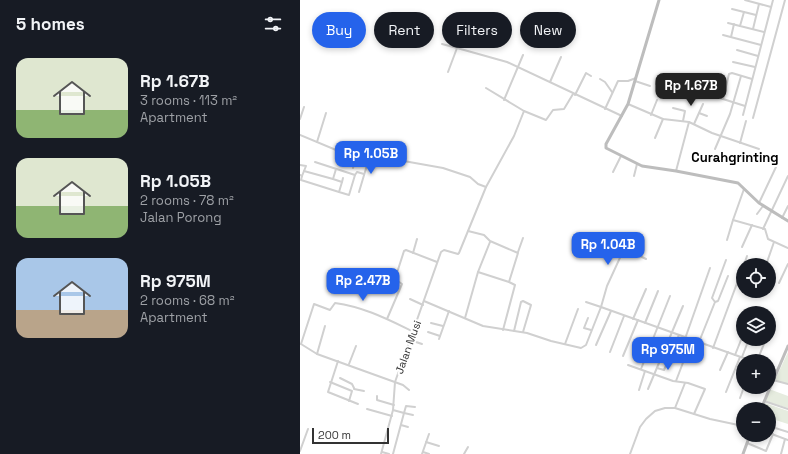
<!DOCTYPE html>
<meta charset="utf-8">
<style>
:root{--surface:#171b24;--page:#20242c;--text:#f1f3f6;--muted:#9ea1a6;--accent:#2563eb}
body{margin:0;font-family:"Space Grotesk",sans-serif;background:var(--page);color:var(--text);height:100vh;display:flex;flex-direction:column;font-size:15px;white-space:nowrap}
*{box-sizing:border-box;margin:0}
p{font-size:13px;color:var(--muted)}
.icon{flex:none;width:22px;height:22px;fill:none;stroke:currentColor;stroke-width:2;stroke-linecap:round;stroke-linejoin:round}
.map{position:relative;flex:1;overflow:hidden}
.drawer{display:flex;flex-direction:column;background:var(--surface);width:300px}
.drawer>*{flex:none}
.hud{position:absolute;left:12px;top:12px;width:380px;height:36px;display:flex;gap:8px}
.tools{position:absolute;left:436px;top:258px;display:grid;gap:8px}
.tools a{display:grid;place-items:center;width:40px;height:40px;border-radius:50%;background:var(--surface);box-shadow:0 2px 6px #0003;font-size:20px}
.scale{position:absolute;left:12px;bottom:10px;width:77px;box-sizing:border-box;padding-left:4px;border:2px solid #333;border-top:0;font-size:11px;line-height:14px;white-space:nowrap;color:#333;-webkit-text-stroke:3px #fff;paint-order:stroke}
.price{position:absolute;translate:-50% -34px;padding:0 9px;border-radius:8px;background:var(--accent);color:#fff;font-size:13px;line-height:26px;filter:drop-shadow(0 1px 2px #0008)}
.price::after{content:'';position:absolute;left:50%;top:24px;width:12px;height:9px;margin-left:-6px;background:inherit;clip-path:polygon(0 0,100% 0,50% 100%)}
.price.active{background:#222;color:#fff}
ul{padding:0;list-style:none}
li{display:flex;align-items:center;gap:12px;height:100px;padding:0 16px}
li span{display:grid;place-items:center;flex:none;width:112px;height:80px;border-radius:12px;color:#555}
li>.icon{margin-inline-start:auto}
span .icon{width:48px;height:48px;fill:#fffc;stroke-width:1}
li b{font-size:17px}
h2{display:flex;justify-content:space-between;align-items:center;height:48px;padding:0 16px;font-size:17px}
.tag{padding:0 14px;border-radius:18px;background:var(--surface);box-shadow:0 2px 6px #0003;font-size:14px;line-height:36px}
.tag.active{background:var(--accent);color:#fff}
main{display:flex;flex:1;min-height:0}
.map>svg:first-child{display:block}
.green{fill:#e6ecdf}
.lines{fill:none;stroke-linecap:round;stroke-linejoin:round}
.minor{stroke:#d0d0d0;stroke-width:2}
.secondary{stroke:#bdbdbd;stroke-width:3}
.labels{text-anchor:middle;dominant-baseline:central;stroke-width:4;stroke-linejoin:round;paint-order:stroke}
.street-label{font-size:11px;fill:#333;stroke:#fff}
.quarter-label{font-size:13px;font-weight:bold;fill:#000;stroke:#fff}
</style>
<main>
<section class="drawer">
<h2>5 homes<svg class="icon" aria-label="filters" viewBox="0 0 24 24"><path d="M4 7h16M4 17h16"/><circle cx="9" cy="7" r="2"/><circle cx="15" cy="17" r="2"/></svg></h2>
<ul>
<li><span style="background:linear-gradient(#dfe7d0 65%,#8fb573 0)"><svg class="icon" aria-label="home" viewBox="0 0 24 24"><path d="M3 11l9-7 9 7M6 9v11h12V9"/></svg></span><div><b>Rp 1.67B</b><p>3 rooms · 113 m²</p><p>Apartment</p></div></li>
<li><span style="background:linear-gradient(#dfe7d0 60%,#8fb573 0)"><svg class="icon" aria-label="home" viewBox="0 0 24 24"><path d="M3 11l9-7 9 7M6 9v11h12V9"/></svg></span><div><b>Rp 1.05B</b><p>2 rooms · 78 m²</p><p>Jalan Porong</p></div></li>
<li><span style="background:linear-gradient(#a9c7e8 65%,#b9a48a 0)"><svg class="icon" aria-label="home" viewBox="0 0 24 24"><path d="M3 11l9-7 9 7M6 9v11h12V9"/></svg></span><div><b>Rp 975M</b><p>2 rooms · 68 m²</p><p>Apartment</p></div></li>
</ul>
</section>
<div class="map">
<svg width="488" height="454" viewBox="0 0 488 454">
<rect width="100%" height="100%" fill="#fff"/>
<g class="green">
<path d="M488,352V384L475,380Z"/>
<path d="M469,389L488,396V408L465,401Z"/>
<path d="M465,403L488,411V424L469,418V409H462Z"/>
</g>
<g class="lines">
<g class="minor">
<path d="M445,0L471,7"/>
<path d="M432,9L444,12"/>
<path d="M456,15L444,12L440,26L464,32"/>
<path d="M428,23L440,26"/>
<path d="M453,29L459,4"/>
<path d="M423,35L461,45"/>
<path d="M431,37L434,24"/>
<path d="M142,44L157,48"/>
<path d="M437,50L458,56"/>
<path d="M433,62L455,67"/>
<path d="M148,72L157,48L207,62L322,116"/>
<path d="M300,79L305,82L312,92"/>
<path d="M335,81L350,86"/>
<path d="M250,82L261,57"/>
<path d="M356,84L358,79L360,80L423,99"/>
<path d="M186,88L224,111"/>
<path d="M275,95L286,73L291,76"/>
<path d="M204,100L223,55"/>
<path d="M328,104L363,119L389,122L412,133L459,149"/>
<path d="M445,106L423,99L429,74L432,73L452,79"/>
<path d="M373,108L385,111L383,121"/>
<path d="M305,109L318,81H328L336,78"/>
<path d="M399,113L407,116"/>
<path d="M351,115L357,100"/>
<path d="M443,115L473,0"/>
<path d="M453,118L485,0"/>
<path d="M0,119L4,107"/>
<path d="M394,124L403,104"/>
<path d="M0,135L48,155H70L143,168L170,177L178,184L186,187"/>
<path d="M355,138L363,119"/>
<path d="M17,142L26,113"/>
<path d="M440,143L446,121"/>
<path d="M415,149L430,114L441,76"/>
<path d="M15,162L55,175L57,172L64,174"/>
<path d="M0,165L6,166L2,176"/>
<path d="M53,168L56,156"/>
<path d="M36,169L33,179L42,182L43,178"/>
<path d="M4,171L33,179"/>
<path d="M376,171L389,122"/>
<path d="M313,172L321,156"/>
<path d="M0,175L2,176L1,180L39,192"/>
<path d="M334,176L337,164"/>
<path d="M42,182L39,192L49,195L55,175"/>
<path d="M444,189L433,220L465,229L468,239L488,248"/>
<path d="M59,192L70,155"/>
<path d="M459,203L476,167"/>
<path d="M457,214L463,206"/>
<path d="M482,218L488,206"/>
<path d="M463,229L488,176"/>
<path d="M168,231L184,235L190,241L218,253L209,282L178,272"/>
<path d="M427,240L433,220"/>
<path d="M316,241L324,249"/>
<path d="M442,247L452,225"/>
<path d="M218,252L223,238"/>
<path d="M113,253L117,239"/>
<path d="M336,254L346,259"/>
<path d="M453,260L467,264"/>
<path d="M444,265L447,256"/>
<path d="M466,265L474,242"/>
<path d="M479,283L488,264"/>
<path d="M110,299L123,305"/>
<path d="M124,301L183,326L227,333L251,341L281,348L286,345L301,307L452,361"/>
<path d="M286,302L301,307L307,286L324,249L336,254L341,244"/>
<path d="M415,302L412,298L426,260"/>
<path d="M165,318L178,272L190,242"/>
<path d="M288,318L284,328L291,330"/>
<path d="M87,319L102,284L95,279L104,251L106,250L137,262"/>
<path d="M333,319L346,289"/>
<path d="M131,323L143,326"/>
<path d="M345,323L358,291"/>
<path d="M203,330L215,285L209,282"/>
<path d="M214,331L221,302L223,301L231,305L223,332"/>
<path d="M469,331L473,321"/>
<path d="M128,332L140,336"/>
<path d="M386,336L410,268"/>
<path d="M139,339L149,311"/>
<path d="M110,340L122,344"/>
<path d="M399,342L415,302L418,301L428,276"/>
<path d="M1,344L14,304L30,310L35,303C64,307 87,319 112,331"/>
<path d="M1,344L17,354L103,385L109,390"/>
<path d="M265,344L278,309"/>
<path d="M296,345L311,311"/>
<path d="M413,348L443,267"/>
<path d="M310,352L324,316"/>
<path d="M17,354L25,326"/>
<path d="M435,355L443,335"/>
<path d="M323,356L338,320"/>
<path d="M442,357L449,339"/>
<path d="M38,361L28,392L58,404"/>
<path d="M457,361L466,339"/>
<path d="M49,364L56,346"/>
<path d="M328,365L373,381L388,383L405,389L394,414"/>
<path d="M357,368L364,370L379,335"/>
<path d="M469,368L477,371"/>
<path d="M341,369L370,296"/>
<path d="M420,370L428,352"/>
<path d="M40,378L52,384L54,388"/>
<path d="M473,380L488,384"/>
<path d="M376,381L392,339"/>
<path d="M30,382L52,391L49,401"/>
<path d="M54,389L64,391"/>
<path d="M348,389L383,306"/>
<path d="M339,390L345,371"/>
<path d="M426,392L440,357"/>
<path d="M77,396V400L94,405"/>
<path d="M440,398L444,387"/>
<path d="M464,401L488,409"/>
<path d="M375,408L385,383"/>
<path d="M67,409L92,416"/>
<path d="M113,415L104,413L106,406L115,407"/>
<path d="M101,425L108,427"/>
<path d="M469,426L488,432"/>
<path d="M469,433L488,440"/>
<path d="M126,442L139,446"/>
<path d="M447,443L466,451L473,434"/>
<path d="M0,451L8,429"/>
<path d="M82,452L89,454"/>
<path d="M123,452L129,454"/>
<path d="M81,454L93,410L95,382L141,252L144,250L158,254L159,253L186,187L214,136L224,111L246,120L253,110L264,109L273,94"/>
<path d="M93,454L104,413L93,410"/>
<path d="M122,454L129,434"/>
<path d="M164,454L168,447"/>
<path d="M330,454L340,427L346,419L355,411L365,408H375L410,419L443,426"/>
<path d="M481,454L485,439"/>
</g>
<g class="secondary">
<path d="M359,0L328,104L306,144V148L342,166L376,171L438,183L459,203L488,221"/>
<path d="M461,409L488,346"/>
<path d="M443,454L450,435"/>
</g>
</g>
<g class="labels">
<g class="street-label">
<text transform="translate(108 347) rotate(-70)">Jalan Musi</text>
</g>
<g class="quarter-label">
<text x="435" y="157">Curahgrinting</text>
</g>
</g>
</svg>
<div class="tools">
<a><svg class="icon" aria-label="locate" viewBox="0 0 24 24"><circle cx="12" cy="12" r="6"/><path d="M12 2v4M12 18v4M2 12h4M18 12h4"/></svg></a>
<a><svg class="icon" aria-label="layers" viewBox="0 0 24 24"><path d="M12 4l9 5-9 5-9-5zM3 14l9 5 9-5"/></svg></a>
<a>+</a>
<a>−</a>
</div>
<div class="scale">200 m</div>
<b class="price active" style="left:391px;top:107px">Rp 1.67B</b>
<b class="price" style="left:71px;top:175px">Rp 1.05B</b>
<b class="price" style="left:308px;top:266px">Rp 1.04B</b>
<b class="price" style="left:63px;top:302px">Rp 2.47B</b>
<b class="price" style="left:368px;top:371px">Rp 975M</b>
<div class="hud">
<a class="tag active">Buy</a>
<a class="tag">Rent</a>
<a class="tag">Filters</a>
<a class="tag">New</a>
</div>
</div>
</main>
